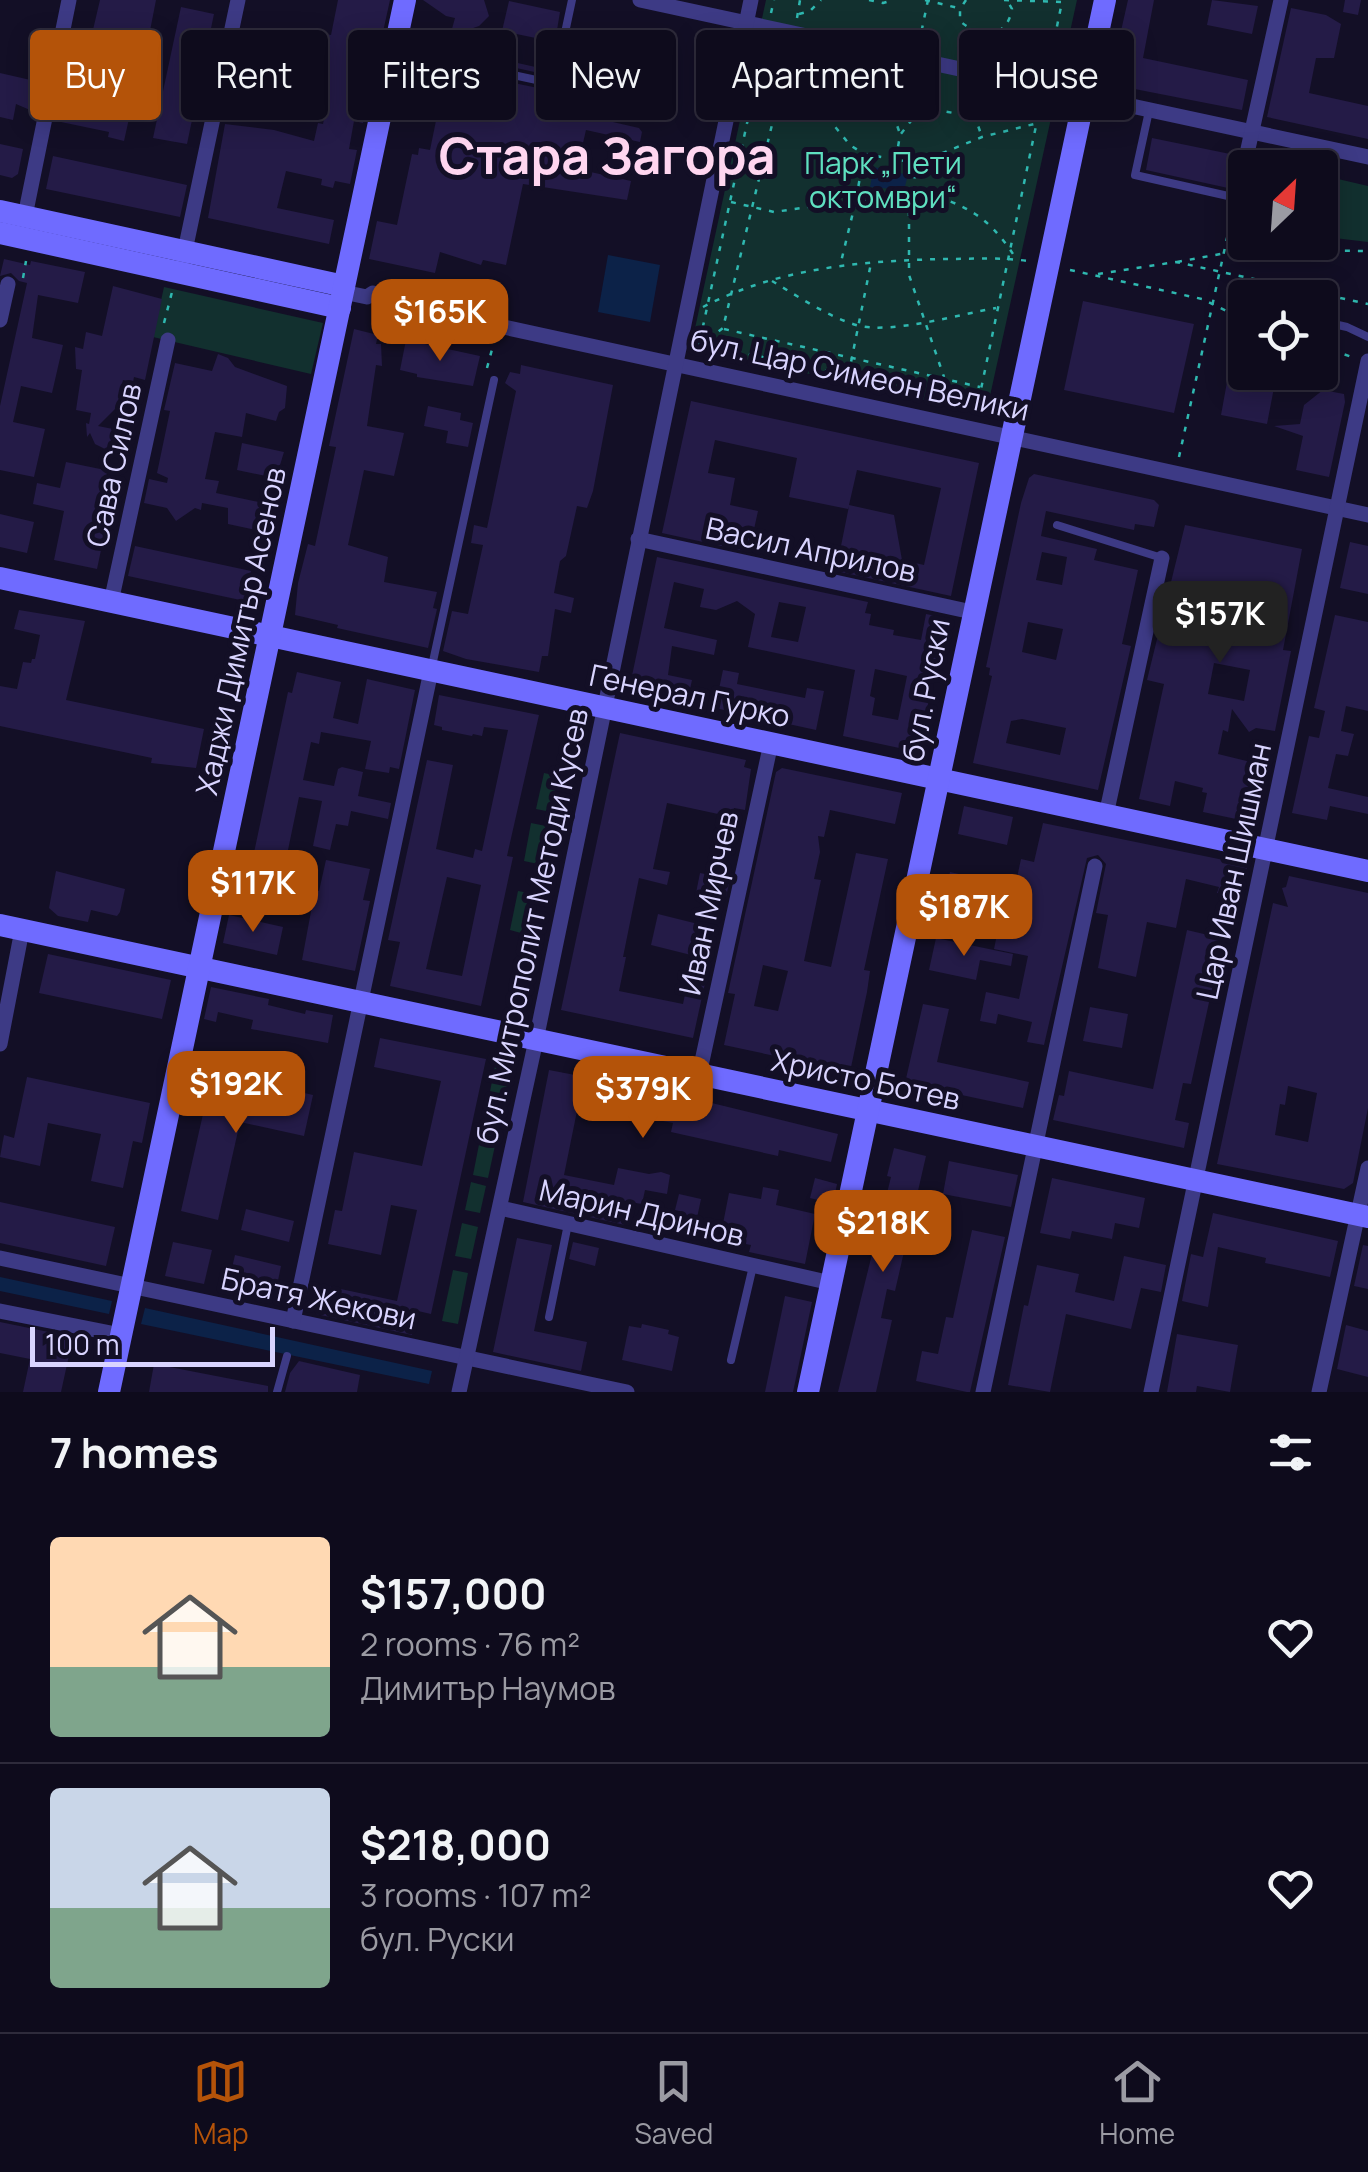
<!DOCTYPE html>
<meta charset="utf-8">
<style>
:root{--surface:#0e0b1c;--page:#171425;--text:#f1f3f6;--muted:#9b9ba3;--line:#2e2b3b;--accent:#b45309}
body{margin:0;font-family:Manrope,sans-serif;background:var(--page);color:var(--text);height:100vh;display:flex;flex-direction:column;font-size:38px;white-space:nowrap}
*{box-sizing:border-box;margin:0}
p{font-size:32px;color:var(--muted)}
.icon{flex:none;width:55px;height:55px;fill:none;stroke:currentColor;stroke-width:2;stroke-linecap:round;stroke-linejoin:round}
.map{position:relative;height:1392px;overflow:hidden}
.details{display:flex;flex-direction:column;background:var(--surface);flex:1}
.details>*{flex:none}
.banner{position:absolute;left:30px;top:30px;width:1310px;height:90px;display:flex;gap:20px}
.needle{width:65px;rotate:25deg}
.tools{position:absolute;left:1228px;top:150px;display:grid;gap:20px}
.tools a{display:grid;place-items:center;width:110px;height:110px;border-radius:10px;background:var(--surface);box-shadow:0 5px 25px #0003,0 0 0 2px var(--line);font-size:50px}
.scale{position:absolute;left:30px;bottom:25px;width:245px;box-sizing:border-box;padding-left:10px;border:5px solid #d9d4ff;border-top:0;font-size:28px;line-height:35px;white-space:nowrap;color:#d9d4ff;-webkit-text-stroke:8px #130f26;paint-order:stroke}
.price{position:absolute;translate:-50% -85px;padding:0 22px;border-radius:20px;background:var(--accent);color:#fff;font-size:32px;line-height:65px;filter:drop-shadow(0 2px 5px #0008)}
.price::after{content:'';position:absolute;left:50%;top:60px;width:30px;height:22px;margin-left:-15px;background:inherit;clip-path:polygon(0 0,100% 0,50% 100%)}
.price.selected{background:#222;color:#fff}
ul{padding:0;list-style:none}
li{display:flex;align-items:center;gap:30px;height:250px;padding:0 50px}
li+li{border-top:2px solid var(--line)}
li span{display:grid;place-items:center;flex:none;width:280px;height:200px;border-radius:10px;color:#555}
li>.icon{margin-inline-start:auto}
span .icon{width:120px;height:120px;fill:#fffc;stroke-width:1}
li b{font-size:42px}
h2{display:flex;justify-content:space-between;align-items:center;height:120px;padding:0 50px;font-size:42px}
.chip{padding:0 35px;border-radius:10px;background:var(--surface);box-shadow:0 5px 25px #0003,0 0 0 2px var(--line);font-size:35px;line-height:90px}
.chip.selected{background:var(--accent);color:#fff}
.menu{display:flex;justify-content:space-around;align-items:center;height:140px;border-top:2px solid var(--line);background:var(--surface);font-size:28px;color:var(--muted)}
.menu a{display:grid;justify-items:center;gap:5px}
.menu .selected{color:var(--accent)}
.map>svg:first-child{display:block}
.green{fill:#12302f}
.water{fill:#0c2248}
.building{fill:#241b47;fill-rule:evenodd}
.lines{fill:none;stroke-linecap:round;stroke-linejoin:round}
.path{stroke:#2fb8b0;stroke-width:2.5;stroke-dasharray:5 8;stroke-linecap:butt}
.lane{stroke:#3d3a85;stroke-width:8}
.street{stroke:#3d3a85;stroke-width:15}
.secondary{stroke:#6f6bff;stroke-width:22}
.labels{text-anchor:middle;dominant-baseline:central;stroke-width:10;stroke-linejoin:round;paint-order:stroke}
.park-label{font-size:30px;fill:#5fe0c0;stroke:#130f26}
.street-label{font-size:30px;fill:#d9d4ff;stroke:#130f26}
.town-label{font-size:50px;font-weight:bold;fill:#ffd6f0;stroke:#130f26}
</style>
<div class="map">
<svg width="1368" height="1392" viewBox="0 0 1368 1392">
<rect width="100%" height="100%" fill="#130f26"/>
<g class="green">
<path d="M766,0H1077L986,414L691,347Z"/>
<path d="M1338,179L1368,186V242L1326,237L1332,206H1335L1337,199L1334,198Z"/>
<path d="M164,287L323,323L311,374L153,337Z"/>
<path d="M544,773L558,776L551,812L536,809Z"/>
<path d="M531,823L546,826L538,864L524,861Z"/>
<path d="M518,891L529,893L521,933L510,930Z"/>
<path d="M495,1066L510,1069L500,1120L485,1117Z"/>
<path d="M483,1124L499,1127L488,1178L473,1175Z"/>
<path d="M471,1182L486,1186L480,1213L465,1210Z"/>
<path d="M462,1223L478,1227L471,1259L455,1256Z"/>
<path d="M453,1270L468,1273L458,1324L442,1321Z"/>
</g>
<g class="water">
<path d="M874,167L908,175L904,190L870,187Z"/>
<path d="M608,255L660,265L650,322L598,312Z"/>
<path d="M0,1277L112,1301L109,1314L0,1291Z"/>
<path d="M145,1308L432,1371L429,1384L141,1324Z"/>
</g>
<g class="building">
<path d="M100,0H156L149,36L136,33L131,57L142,60L124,141L108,137L109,132L61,122L79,37L93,41L89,59L113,65L119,41L92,34Z"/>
<path d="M338,0H390L363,123L354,121L349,149L357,150L350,184L335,181L333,188L321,185L322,179L286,171L277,208L334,220L329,244L208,218L225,124L274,130L314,141L318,123L323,124L329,94L313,91L325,34L331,35Z"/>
<path d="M423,0H484L489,16L479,26L450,36L455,18L446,16Z"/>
<path d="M1128,0H1154L1143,58L1248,80L1242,110L1109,84Z"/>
<path d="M1212,0L1258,6L1252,34L1207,25Z"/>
<path d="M1345,0H1361L1358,15L1343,12Z"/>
<path d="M509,1L560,12L555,42L502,31Z"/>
<path d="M181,7L214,14L187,144L153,138Z"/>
<path d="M1291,8L1326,15L1341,24L1334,58H1316L1309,93L1368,106V139L1267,117Z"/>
<path d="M573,32L622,43L615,77L604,74L602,86L563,78L564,73L571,74L577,47L570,45Z"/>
<path d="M419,40L482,54L474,92L505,98L509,82L572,95L569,112L639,128L642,132L640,142L586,130L577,169L631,181L627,200L523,184L506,265L483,260L481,265L440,252L435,273L369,259L377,221L397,225L412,154L418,155L419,148L430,150L447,67L412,60Z"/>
<path d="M513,62L549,70L548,75L512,67Z"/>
<path d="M0,73L35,81L30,110L16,104L13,120L0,117Z"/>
<path d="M1152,138L1235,155L1228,188L1146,170Z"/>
<path d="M0,144L23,149L18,174L12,178L0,175Z"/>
<path d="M53,156L187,185L180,217L46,189Z"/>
<path d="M1320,175L1338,179L1326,237L1320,236Z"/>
<path d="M4,259L30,265L31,261L85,272L78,303L38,295L32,338L63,345L52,393L21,386L13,422L45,429L34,477L0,470V406L27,283L19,281L11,273L0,276Z"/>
<path d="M113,286L162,299L145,380L134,377L133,382L123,380L117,407L98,426L133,433L130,453L114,449L113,453L95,444L90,433L87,437L86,423L89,424L91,413L76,410L82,370L76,369L75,347L83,349L86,332L102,336Z"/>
<path d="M1083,301L1194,324L1174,413L1064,390Z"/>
<path d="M354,329L378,335L376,344H381L382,366L376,365L367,426L404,433L394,476L364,470L348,545L388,557L384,582L437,592L433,608L437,609L428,648L337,628L338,625L295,615L298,583L308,544L315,546L336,447L329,446Z"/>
<path d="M406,340L480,356L473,386L417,377V374L400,370Z"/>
<path d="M1233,349L1245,352V372H1277L1267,424L1221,415Z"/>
<path d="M218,354L228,358L235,367L287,386L285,408L279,412L276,421L246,413L242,437L215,432L205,479L219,481L216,493L273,505L265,532L228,524V508L202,503L201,510L195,508L176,521L167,508L144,503L149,479L167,483L168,478L157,473L170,411L164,410L175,363L212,371Z"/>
<path d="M521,365L613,385L593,491L587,508L577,506L566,556L560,561L554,593L574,598L571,613L555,609L548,656H542L539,672L466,659L443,651L452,611L468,614L483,545L471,543L474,525L487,528L516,391L505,383L510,372L520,374Z"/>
<path d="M1323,390L1344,394L1345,402L1329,477L1296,470L1303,436L1274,426L1300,424L1304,405Z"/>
<path d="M691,401L979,463L951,596L836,571L849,506L848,509L789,497L797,458L715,440L708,473L735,478L730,505L758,511L749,552L662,533ZM857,470L941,488L924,565L902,560L894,515L849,505Z"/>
<path d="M428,406L461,413L460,420L473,423L468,447L446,443L448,431L424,426Z"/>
<path d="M242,443L284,452L276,478L237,470Z"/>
<path d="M66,462L110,471L103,506L117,509L112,533L105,531L97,569L54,560L64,511L33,504L37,483L60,488Z"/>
<path d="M1034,474L1154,500L1159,505L1154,527L1135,524L1134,530L1046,511L1041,536L1097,549L1094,560L1138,570L1122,644L1131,646L1098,790L973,763L992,676L989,675L990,668L986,667L1006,573L1021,503L1029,478ZM1042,552L1067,557L1062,585L1036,580ZM1028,622L1063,629L1056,660L1022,652ZM1022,719L1066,728L1060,755L1006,743L1011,721Z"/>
<path d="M0,514L34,522L27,553L0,547Z"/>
<path d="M1185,525L1302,549L1283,650L1291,651L1275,731L1256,728L1249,732L1232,709L1228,732L1223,730L1218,754L1267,766L1255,823L1203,812L1207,793L1202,792L1203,788L1175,781L1170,806L1139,799L1164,684L1147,680ZM1214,663L1250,670L1244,701L1208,694Z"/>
<path d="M1350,542L1368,546V594L1340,588Z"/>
<path d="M135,546L251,571L245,601L128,576Z"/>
<path d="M657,557L868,602L865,613L871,614L869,625L894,630L893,635L921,640L926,614L946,618L918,752L843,736L855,670L748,647L755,614L737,601L716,610L700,607L704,589L674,582L664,628L717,640L714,655L672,646L668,675L692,680L687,703L629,690ZM779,602L806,607L798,642L771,637ZM875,669L907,676L898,720L872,715L875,698L870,696Z"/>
<path d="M19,610L85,621L66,700L204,729L196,768L151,763L152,758L0,726V686L17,689L23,662L31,663L32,659H35L40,635L14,629Z"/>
<path d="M1335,615L1368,622V711L1346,706L1341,731L1354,734L1348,756L1336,754L1328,788L1368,797V814L1330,806L1327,820L1292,813L1309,736L1319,738L1325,711L1314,708Z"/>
<path d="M723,670L739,673L737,684L805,698L807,688L824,691L816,730L715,708Z"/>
<path d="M297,672L341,682L333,718L358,724L367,679L415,690L399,769L390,767L389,773L365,769L371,741L321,732L319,744L311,742L303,780L334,786L338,769L342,767L363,772L358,796L391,803L388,819L351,811L348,826L336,824L330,850L313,846L322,801L299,797L283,874L251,867L288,692L292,693Z"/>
<path d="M439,695L539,715L507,856L513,857L481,1006L390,986L400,942L388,940L427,760L453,765L436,849L473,858L475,849L482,851L508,730L484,727L482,736L473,734L472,736L442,730V727L434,725ZM447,877L481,885L462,976L426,969Z"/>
<path d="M620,733L746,760L744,767L751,769L745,810L734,808L732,817L667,803L653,869L670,872L667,885L639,878L623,957H626L619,991L683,1004L692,961L709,965L693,1038L561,1010Z"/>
<path d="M782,768L902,793L895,824L830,810L824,837L818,836L820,852L814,879L821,880L804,961L831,967L856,853L888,859L864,970L870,971L867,992L850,1072L724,1045L735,994L728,993L776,772ZM763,965L788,971L778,1011L754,1006Z"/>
<path d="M964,806L1013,817L1007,845L958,834Z"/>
<path d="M1043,823L1248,865L1240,893L1236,896L1217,893L1219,887L1186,879L1176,928L1147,922L1136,977L1098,968L1108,915L1096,913L1106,864L1098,855L1087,858L1044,1045L1027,1042L1032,1022L998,1014L996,1024L980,1021L986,992L1019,999L1028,956L994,949L1001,915L943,902L950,872L1015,887L1021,859L1034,862Z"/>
<path d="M326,860L370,869L363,900L370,901L355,971L302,960L315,890L319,891Z"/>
<path d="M56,871L125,889L120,912L117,916L91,910L88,922L58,916L49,908Z"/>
<path d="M700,873L730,879L726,897L696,893Z"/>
<path d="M1289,876L1368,893V1108L1353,1183L1344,1189L1217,1164L1273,903L1288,907L1282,888L1286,887ZM1288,1086L1317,1093L1308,1142L1275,1135L1280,1104L1285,1105Z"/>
<path d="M658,914L710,927L703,958L651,945Z"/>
<path d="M229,915L283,927L277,955L223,943Z"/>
<path d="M1209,927L1225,930L1191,1084L1183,1083L1175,1120L1189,1123L1184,1148L1053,1120L1059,1095L1064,1096L1069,1071L1153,1089L1187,930L1208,935Z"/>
<path d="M936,938L1013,954L1011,966L980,960L976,980L929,970Z"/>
<path d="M48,954L171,980L162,1019L39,993Z"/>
<path d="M211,987L269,999L268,1005L305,1014L306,1010L333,1015L328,1043L251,1029L253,1020L218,1012L216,1022L204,1019Z"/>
<path d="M923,1004L949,1009L937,1062L1029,1082L1023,1108L905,1083Z"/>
<path d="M1090,1007L1128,1014L1122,1048L1083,1041Z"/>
<path d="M380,1038L486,1059L431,1314L418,1311L412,1335L316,1314L322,1285L397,1301L417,1210L391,1205L381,1255L328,1244L335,1210L342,1211L354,1152L422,1166L441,1081L374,1067Z"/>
<path d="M549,1070L679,1095L838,1134L831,1162L779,1150L778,1156L671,1132L673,1123L617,1112L616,1118L577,1111L564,1175L614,1185L618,1168L649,1174L661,1172L670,1175L667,1194L645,1190L642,1204L630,1202L625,1225L523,1202Z"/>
<path d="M27,1077L150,1103L142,1143L133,1141L123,1188L91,1181L101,1134L48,1123L40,1166L0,1157L4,1135L14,1138Z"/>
<path d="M211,1079L269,1092L270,1085L313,1095L304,1136L240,1122L218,1220L181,1211Z"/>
<path d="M894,1148L926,1156L895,1291L887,1289L881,1318L892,1320L876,1392H838L891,1177L887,1176Z"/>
<path d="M949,1161L1018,1175L1011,1207L943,1194Z"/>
<path d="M815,1178L837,1184L833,1204L810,1198Z"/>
<path d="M1052,1178L1145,1198L1139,1228L1115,1223L1112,1239L1072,1231L1070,1239L1040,1233Z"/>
<path d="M763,1187L779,1190L776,1205L815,1214L805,1264L749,1252L751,1245L720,1239L729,1193L761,1199Z"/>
<path d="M679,1194L701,1199L694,1232L680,1229L684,1212L675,1210Z"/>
<path d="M0,1202L115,1227L106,1266L0,1243Z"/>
<path d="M246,1209L294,1221L289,1242L241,1230Z"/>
<path d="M1213,1213L1338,1241L1330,1277L1265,1263L1266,1258L1218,1247L1208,1307L1182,1301L1191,1254L1203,1257Z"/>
<path d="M972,1230L1005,1237L970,1392H967L916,1381L922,1351L938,1354L946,1317L953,1318Z"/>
<path d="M517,1238L552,1245L534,1331L587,1342L581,1371L493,1352Z"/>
<path d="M173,1242L212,1250L204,1284L165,1276Z"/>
<path d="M573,1242L599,1248L595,1266L569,1259Z"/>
<path d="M1363,1245L1368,1246V1289L1354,1286Z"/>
<path d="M235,1255L281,1266L274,1300L227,1289Z"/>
<path d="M1124,1256L1166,1265L1161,1292L1141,1288L1131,1329L1066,1314L1050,1392L1008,1385L1024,1305L1028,1306L1037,1265L1079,1274L1075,1292L1114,1301Z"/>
<path d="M785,1296L812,1302L793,1392H765Z"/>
<path d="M0,1322L73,1337L61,1392H23L30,1359L0,1353Z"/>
<path d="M642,1324L669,1330L668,1334L679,1337L672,1371L622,1360L629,1326L641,1328Z"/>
<path d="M1346,1325L1368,1331V1377L1337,1369Z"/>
<path d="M1177,1334L1238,1345L1230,1392L1197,1386L1196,1392H1167Z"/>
<path d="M299,1361L360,1375L357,1392H285L290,1373Z"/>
<path d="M154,1364L268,1386V1392H149Z"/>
</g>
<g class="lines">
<g class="path">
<path d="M869,0L883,3L893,0"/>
<path d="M925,0L958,8"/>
<path d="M966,0L960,9V21C980,39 1007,39 1012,9L1008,2"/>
<path d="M1004,0L1062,2L1048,70"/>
<path d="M771,13L774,0"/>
<path d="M799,14L810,11L821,0"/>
<path d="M797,18L800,0"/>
<path d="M1004,32L1046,70"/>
<path d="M919,43L928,0"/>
<path d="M786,67L850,145L864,154L917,163L909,209L856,200L864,154"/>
<path d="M813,97L891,99"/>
<path d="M921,107L975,117L982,137"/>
<path d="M899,131L890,105L896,75L899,73"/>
<path d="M896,159L900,135L918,112L925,81L922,77"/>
<path d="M918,163L982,137L1034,124"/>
<path d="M914,188C964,206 985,211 1015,257"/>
<path d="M731,202L774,212L856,200L841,262"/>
<path d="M909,211V275L944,377"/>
<path d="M1177,262L1242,250L1368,251"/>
<path d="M1070,270L1202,299L1245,320"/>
<path d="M1098,274L1176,262L1368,304"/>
<path d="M23,278L26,261"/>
<path d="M772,281C799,297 827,316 856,325C889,335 961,314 996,308"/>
<path d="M703,307C778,268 861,261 943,259C971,259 1000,257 1028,261"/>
<path d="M164,323L172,292"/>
<path d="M724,329L980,387"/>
<path d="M700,340L764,45"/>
<path d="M698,343L997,408"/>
<path d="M1320,346L1352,357"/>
<path d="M698,347L723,328L790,50"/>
<path d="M487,368L494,342"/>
<path d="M846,387L871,263"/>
<path d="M976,413L1041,102"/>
<path d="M1179,457L1231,220"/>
</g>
<g class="lane">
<path d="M485,69L671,109"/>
<path d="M554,84L572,0"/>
<path d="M1149,111L1135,175L1237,198"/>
<path d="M1320,321L1347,327L1368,337"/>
<path d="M1057,525L1162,558"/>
<path d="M432,666L494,380"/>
<path d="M549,1317L568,1224"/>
<path d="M731,1360L753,1266"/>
<path d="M277,1392L287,1356"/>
</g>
<g class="street">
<path d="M640,0L1368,157"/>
<path d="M1236,203L1281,0"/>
<path d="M25,216L69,0"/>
<path d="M183,260L238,0"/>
<path d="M343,292L367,297L373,293L490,319L499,326L1368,515"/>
<path d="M0,320L8,284"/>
<path d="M638,539L972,612"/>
<path d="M111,602L168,340"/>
<path d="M1106,815L1162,558"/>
<path d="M0,1044L22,930"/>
<path d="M699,1075L771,743"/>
<path d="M500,1208L831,1283"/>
<path d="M0,1258L627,1392"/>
<path d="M0,1311L121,1335"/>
<path d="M293,1321L431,671"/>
<path d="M459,1392L536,1040L751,0"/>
<path d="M983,1392L1095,866"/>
<path d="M1151,1392L1368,361"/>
<path d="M1319,1392L1368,1168"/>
</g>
<g class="secondary">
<path d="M0,211L344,286"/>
<path d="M0,233L340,308"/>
<path d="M0,578L1368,871"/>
<path d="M0,925L1368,1217"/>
<path d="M109,1392L405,0"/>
<path d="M808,1392L1105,0"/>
</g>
</g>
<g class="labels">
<g class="park-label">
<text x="883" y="162">Парк „Пети<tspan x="883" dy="34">октомври“</tspan></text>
</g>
<g class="street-label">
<text transform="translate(860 374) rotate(12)">бул. Цар Симеон Велики</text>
<text transform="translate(113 465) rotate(-78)">Сава Силов</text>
<text transform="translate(811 549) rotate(12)">Васил Априлов</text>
<text transform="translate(240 631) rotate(-78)">Хаджи Димитър Асенов</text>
<text transform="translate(925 690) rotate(-79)">бул. Руски</text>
<text transform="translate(690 695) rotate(12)">Генерал Гурко</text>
<text transform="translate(1233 871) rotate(-78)">Цар Иван Шишман</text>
<text transform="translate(708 903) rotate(-78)">Иван Мирчев</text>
<text transform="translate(531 926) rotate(-78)">бул. Митрополит Методи Кусев</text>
<text transform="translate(866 1079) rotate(12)">Христо Ботев</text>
<text transform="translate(642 1212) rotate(13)">Марин Дринов</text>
<text transform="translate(319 1298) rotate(12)">Братя Жекови</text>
</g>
<g class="town-label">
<text x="607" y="155">Стара Загора</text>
</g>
</g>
</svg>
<div class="tools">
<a><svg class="needle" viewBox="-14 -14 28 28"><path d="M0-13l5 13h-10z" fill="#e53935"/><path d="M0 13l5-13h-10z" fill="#9b9ba3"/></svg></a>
<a><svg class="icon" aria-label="locate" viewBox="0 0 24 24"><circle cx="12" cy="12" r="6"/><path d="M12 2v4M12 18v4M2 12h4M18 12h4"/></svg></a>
</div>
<div class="scale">100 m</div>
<b class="price" style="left:440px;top:364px">$165K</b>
<b class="price selected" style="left:1220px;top:666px">$157K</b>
<b class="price" style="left:253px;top:935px">$117K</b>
<b class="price" style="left:964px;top:959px">$187K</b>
<b class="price" style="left:236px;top:1136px">$192K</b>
<b class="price" style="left:643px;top:1141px">$379K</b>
<b class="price" style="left:883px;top:1275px">$218K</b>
<div class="banner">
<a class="chip selected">Buy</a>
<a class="chip">Rent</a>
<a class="chip">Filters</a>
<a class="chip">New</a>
<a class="chip">Apartment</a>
<a class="chip">House</a>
</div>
</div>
<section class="details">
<h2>7 homes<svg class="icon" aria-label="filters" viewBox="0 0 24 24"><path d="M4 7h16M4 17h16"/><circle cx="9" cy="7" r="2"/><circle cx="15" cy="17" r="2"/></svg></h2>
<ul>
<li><span style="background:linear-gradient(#ffd9b3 65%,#7fa58c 0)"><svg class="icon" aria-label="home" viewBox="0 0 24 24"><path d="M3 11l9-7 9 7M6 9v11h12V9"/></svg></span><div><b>$157,000</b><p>2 rooms · 76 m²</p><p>Димитър Наумов</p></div><svg class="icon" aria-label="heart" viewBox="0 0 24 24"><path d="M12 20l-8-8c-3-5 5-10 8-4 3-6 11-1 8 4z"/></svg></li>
<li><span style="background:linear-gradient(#c9d6e8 60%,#7fa58c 0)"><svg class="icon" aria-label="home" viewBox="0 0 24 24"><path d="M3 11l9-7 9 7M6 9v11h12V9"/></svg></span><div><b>$218,000</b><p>3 rooms · 107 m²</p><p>бул. Руски</p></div><svg class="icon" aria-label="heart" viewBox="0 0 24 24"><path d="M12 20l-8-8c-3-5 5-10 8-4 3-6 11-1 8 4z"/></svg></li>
</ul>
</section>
<nav class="menu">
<a class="selected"><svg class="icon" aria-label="map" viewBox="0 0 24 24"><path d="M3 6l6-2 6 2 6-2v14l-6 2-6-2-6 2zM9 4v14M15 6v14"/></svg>Map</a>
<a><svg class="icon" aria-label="saved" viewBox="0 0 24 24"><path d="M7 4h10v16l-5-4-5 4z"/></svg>Saved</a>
<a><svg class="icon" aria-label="home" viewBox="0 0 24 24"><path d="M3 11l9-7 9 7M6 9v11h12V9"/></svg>Home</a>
</nav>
